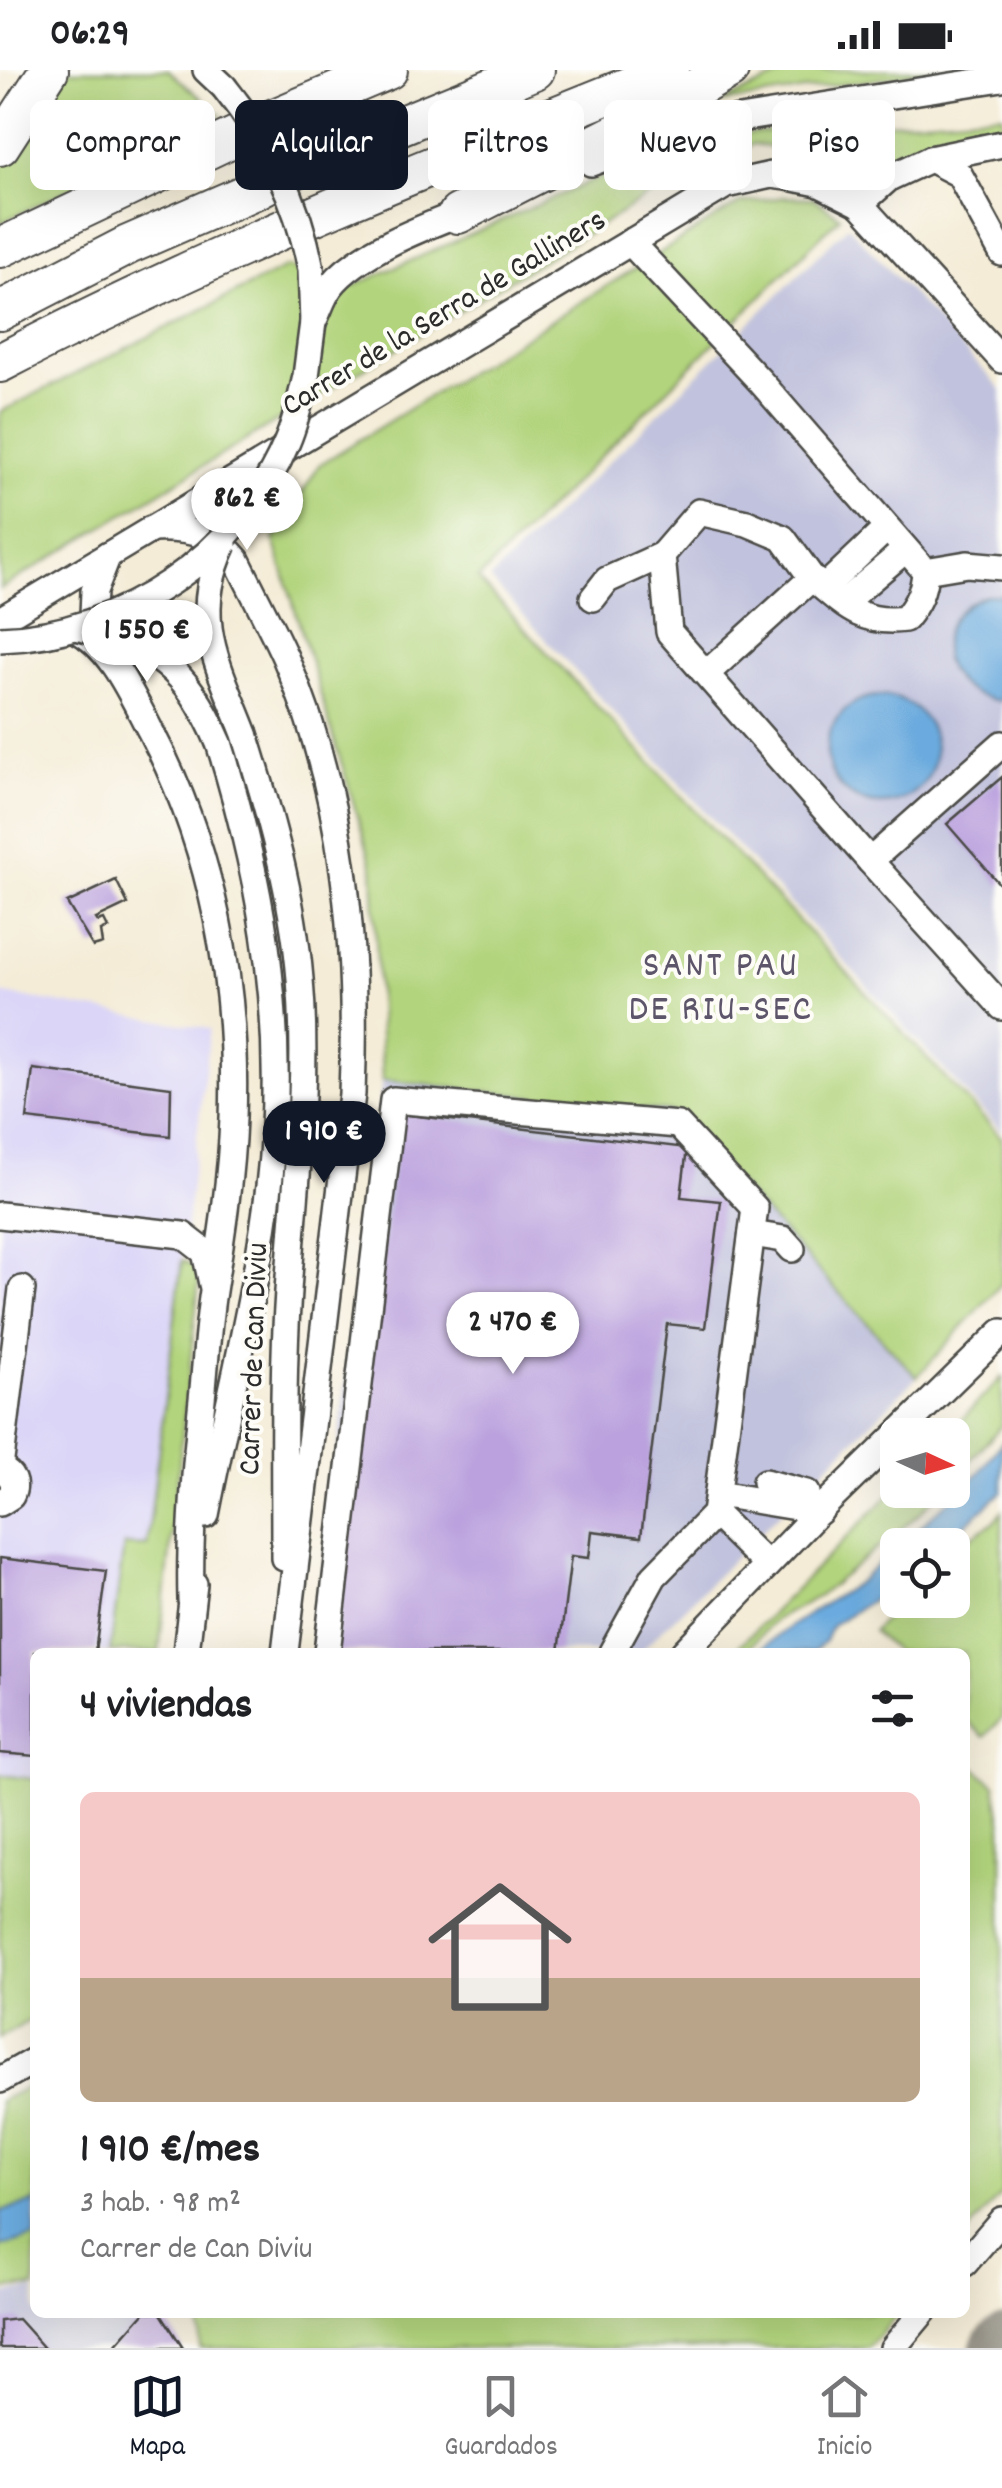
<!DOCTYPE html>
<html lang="es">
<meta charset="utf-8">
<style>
:root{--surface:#fff;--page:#f2f2f2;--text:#202124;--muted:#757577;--line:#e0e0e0;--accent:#111827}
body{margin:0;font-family:Dekko,sans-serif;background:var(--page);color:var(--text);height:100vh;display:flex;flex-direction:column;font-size:38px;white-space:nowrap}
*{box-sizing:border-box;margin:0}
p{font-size:32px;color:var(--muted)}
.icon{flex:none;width:55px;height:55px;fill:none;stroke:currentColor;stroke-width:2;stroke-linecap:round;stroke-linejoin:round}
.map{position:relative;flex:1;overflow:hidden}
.details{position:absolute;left:30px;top:1578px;width:940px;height:670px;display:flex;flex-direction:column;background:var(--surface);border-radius:15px;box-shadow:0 10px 40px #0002}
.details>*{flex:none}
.banner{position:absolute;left:30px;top:30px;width:942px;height:90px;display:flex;gap:20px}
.needle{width:65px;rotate:94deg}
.controls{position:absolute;left:880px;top:1348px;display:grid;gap:20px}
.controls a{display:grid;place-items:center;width:90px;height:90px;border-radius:15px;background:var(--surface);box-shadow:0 10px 40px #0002;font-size:50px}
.price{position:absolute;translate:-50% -85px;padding:0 22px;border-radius:35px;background:#fff;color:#222;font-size:32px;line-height:65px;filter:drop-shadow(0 2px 5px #0008)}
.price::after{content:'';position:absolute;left:50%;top:60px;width:30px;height:22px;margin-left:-15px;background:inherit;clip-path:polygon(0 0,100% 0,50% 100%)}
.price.selected{background:var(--accent);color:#fff}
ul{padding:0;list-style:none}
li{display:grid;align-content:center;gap:20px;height:530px;padding:0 50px}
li+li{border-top:2px solid var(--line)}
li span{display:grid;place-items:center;height:310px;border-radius:15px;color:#555}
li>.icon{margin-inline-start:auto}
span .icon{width:180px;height:180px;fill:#fffc;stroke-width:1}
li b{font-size:42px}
h2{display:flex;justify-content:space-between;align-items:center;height:120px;padding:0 50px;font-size:42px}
.chip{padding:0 35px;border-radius:15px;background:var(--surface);box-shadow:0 10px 40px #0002;font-size:35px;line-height:90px}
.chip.selected{background:var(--accent);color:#fff}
.status{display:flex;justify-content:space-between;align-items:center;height:70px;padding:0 50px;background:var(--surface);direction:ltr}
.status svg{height:28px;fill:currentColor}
.tabs{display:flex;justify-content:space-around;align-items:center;height:140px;border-top:2px solid var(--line);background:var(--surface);font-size:28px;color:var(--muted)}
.tabs a{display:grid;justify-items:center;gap:5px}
.tabs .selected{color:var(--accent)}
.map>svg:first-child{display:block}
.built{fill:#dbd6f7}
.industrial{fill:#c1c2dd}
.green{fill:#b2d47d;stroke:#6e8054;stroke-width:2.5}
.water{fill:#6baade;stroke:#4b6a84;stroke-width:2.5}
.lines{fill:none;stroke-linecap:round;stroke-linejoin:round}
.taxiway{stroke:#908c81;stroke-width:50}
.building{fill:#bba2de}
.minor-casing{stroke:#494845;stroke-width:30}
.highway-casing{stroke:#494845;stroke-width:42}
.minor{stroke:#fff;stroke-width:25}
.highway{stroke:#fff;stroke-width:38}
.minor-bridge-casing{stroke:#494845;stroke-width:30;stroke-linecap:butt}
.minor-bridge{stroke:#fff;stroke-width:25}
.labels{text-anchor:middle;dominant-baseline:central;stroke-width:8;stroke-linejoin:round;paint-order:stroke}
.street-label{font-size:32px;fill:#2b2b2b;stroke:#fdfcf7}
.quarter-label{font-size:38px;letter-spacing:2.5px;fill:#5d556a;stroke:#fdfcf7}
</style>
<div class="status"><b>06:29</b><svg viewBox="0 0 49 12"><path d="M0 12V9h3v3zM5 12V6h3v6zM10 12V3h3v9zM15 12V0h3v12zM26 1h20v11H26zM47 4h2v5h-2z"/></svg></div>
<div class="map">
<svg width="1002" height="2278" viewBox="0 0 1002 2278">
<rect width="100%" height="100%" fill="#fdfcf7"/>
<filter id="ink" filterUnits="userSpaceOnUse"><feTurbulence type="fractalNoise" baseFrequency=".01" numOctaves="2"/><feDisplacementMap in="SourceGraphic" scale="20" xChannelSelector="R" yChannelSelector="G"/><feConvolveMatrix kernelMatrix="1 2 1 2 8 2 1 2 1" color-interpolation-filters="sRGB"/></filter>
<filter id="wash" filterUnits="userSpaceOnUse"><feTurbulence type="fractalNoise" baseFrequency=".0048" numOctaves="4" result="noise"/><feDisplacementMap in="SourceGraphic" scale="40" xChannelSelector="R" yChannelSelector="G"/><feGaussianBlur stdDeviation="2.25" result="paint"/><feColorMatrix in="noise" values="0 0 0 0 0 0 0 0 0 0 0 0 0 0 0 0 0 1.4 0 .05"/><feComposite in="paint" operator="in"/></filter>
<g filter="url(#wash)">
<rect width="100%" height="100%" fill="#f4ecd7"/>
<path class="built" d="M0,923L210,959L147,1477L124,1475L109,1582H35V1708L0,1705Z"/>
<g class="industrial">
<path d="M848,156L1002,320V1062L490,509Z"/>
<path d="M382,1010L672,1042L917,1307L640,1582H313Z"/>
<path d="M35,2219V2242L160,2243L183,2278H0V2224Z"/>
</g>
<g class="green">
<path d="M68,0H168L221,45L0,153V96L33,59Z"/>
<path d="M794,0H938L719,33Z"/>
<path d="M1002,44V56L862,92L753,74L670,113L0,519V342L287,197L351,217L651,85L753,63Z"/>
<path d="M785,127L813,128L840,147L478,509L1002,1068V1213L917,1307L672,1042L382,1010L373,798L274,470L319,395L740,133Z"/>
<path d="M182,1190L200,1201L159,1582H110L124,1475L147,1476Z"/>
<path d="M1002,1307V1355L953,1409L952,1365H947Z"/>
<path d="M897,1417L898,1420H942L918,1445L819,1526L776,1549L745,1582H733Z"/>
<path d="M1002,1441V1648L984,1667L965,1649V1582H896L873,1561L903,1530H952L953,1479L995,1451Z"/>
<path d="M965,1689L995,1715L1002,1757V2123L965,2165Z"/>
<path d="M0,1705L35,1709V1947L0,1968Z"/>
<path d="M35,2013V2132L0,2142V2031Z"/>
<path d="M35,2167V2217L0,2219V2177Z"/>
<path d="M199,2243V2242L899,2243L868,2278H200Z"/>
</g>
<g class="water">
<path d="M986,525H1002L1000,631C933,623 923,549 986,525Z"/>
<circle cx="881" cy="680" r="54"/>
<path d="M1002,1372V1422L942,1475H900L979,1403Z"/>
<path d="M897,1478V1514L832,1555L825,1571L813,1582H757L792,1555L860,1511Z"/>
<path d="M35,2132V2167L0,2177V2142Z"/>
</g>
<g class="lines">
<path class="taxiway" d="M995,2278L1002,2270"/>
</g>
<g id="blocks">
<g class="building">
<path d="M1002,707V817L947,754Z"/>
<path d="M116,810L128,834L96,849L98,852L104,850L108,858L101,861L103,874L93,877L67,833Z"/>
<path d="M33,999L171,1017L170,1066L27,1049Z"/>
<path d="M400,1044L687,1078L681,1127L721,1131L705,1258L667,1254L641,1467L592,1461L589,1488L571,1486L559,1582H336Z"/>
<path d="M0,1488L106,1501L95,1582H35V1686L0,1683Z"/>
<path d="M145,2242H160L183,2278H113Z"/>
<path d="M18,2249L44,2278H0V2251Z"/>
</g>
</g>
</g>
<g filter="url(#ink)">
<use href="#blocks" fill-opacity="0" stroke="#494845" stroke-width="2.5"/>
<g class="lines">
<defs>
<g id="minor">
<path d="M206,0L224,17"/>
<path d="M930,89L959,104L1002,183"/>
<path d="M591,93L651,70L714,53L1002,8"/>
<path d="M860,134L889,108L930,89L1002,74"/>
<path d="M630,172L760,311L925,501L967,494L1002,497"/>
<path d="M313,252C319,241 323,226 331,216C358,181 429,155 470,139"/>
<path d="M306,306L313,252L311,199"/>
<path d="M151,459C184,457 216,463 237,490C253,523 270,554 285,587C345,725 358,876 352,1024L285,1582"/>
<path d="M812,508C844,535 861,555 905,549C917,534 924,521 925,501"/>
<path d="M824,518L886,459"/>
<path d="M593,528L607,510L662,485"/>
<path d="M843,533L905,480"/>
<path d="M0,550L726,115L771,105L793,108L818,113L860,134L1002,290"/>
<path d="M75,559C111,576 132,626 150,660C213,779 238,915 233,1048C231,1106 222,1164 213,1221C208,1253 206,1286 203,1319C196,1389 189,1460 191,1530"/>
<path d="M92,568L94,521L108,485"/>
<path d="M706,604L812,508L783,468L747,453L699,442L662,485L669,562L870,791"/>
<path d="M245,664C270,744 293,825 300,909C309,1013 295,1117 288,1221C282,1309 284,1399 284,1488"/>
<path d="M1002,674L870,791L1002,937"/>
<path d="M0,1145L183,1165L205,1182L212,1214"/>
<path d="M752,1164L783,1169L792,1179"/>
<path d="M0,1398L22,1219"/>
<path d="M0,1399C12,1404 17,1414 11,1426L0,1433"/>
<path d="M765,1412L807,1423"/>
<path d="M718,1424L820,1441"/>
<path d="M715,1444L767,1495"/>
<path d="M206,1445C227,1335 256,1227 269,1116C287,961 265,820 219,673"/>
<path d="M186,1582L194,1514"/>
<path d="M327,1582L393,1030L678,1055L755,1138L715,1444L654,1506L612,1582"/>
<path d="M684,1582L825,1435L1002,1262"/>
<path d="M0,2010L35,1990"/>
<path d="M965,2193L1002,2150"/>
<path d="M893,2278L923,2242"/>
</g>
<g id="highway">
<path d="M0,76L49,0"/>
<path d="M458,144L619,62L729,0"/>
<path d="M0,178L272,49L388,0"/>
<path d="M0,241L128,175L257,119L290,101L535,0"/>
<path d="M0,293C216,181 444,90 670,0"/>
</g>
</defs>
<use href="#minor" class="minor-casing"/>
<use href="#highway" class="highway-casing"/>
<use href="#minor" class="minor"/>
<use href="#highway" class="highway"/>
<defs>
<g id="minor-bridge">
<path d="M224,17C269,73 297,128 311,199"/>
<path d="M224,474C189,548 218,594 245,664"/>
<path d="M76,557C155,577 186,596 219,673"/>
<path d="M0,569C122,565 240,485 287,372C296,351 301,328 306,306"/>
</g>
</defs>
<use href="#minor-bridge" class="minor-bridge-casing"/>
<use href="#minor-bridge" class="minor-bridge"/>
</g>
</g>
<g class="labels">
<g class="street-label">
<text transform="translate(445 245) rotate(-31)">Carrer de la Serra de Galliners</text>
<text transform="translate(256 1289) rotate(-88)">Carrer de Can Diviu</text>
</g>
<g class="quarter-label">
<text x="721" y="897">SANT PAU<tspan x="721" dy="44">DE RIU-SEC</tspan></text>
</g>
</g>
</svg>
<div class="controls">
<a><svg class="needle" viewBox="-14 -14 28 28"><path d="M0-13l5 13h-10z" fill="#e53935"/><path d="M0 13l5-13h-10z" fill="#757577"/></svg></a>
<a><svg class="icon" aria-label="locate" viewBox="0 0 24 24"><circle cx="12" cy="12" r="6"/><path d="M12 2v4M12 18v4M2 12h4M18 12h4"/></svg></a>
</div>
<b class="price" style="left:247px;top:483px">862 €</b>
<b class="price" style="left:147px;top:615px">1 550 €</b>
<b class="price selected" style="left:324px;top:1116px">1 910 €</b>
<b class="price" style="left:513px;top:1307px">2 470 €</b>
<div class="banner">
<a class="chip">Comprar</a>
<a class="chip selected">Alquilar</a>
<a class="chip">Filtros</a>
<a class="chip">Nuevo</a>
<a class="chip">Piso</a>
</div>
<section class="details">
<h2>4 viviendas<svg class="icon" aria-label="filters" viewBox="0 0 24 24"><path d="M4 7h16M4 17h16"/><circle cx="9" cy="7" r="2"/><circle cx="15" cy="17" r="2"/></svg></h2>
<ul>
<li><span style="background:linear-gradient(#f6c9c9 60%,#b9a48a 0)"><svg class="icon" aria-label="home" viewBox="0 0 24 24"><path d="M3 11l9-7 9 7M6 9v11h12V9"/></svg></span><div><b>1 910 €/mes</b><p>3 hab. · 98 m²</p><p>Carrer de Can Diviu</p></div></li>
</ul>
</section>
</div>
<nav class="tabs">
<a class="selected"><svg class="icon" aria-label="map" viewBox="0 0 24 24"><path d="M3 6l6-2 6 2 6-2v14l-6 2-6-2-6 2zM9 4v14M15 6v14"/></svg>Mapa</a>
<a><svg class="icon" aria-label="saved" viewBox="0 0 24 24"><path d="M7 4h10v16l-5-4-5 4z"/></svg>Guardados</a>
<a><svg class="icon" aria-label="home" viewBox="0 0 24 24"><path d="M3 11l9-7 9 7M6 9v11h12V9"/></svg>Inicio</a>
</nav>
